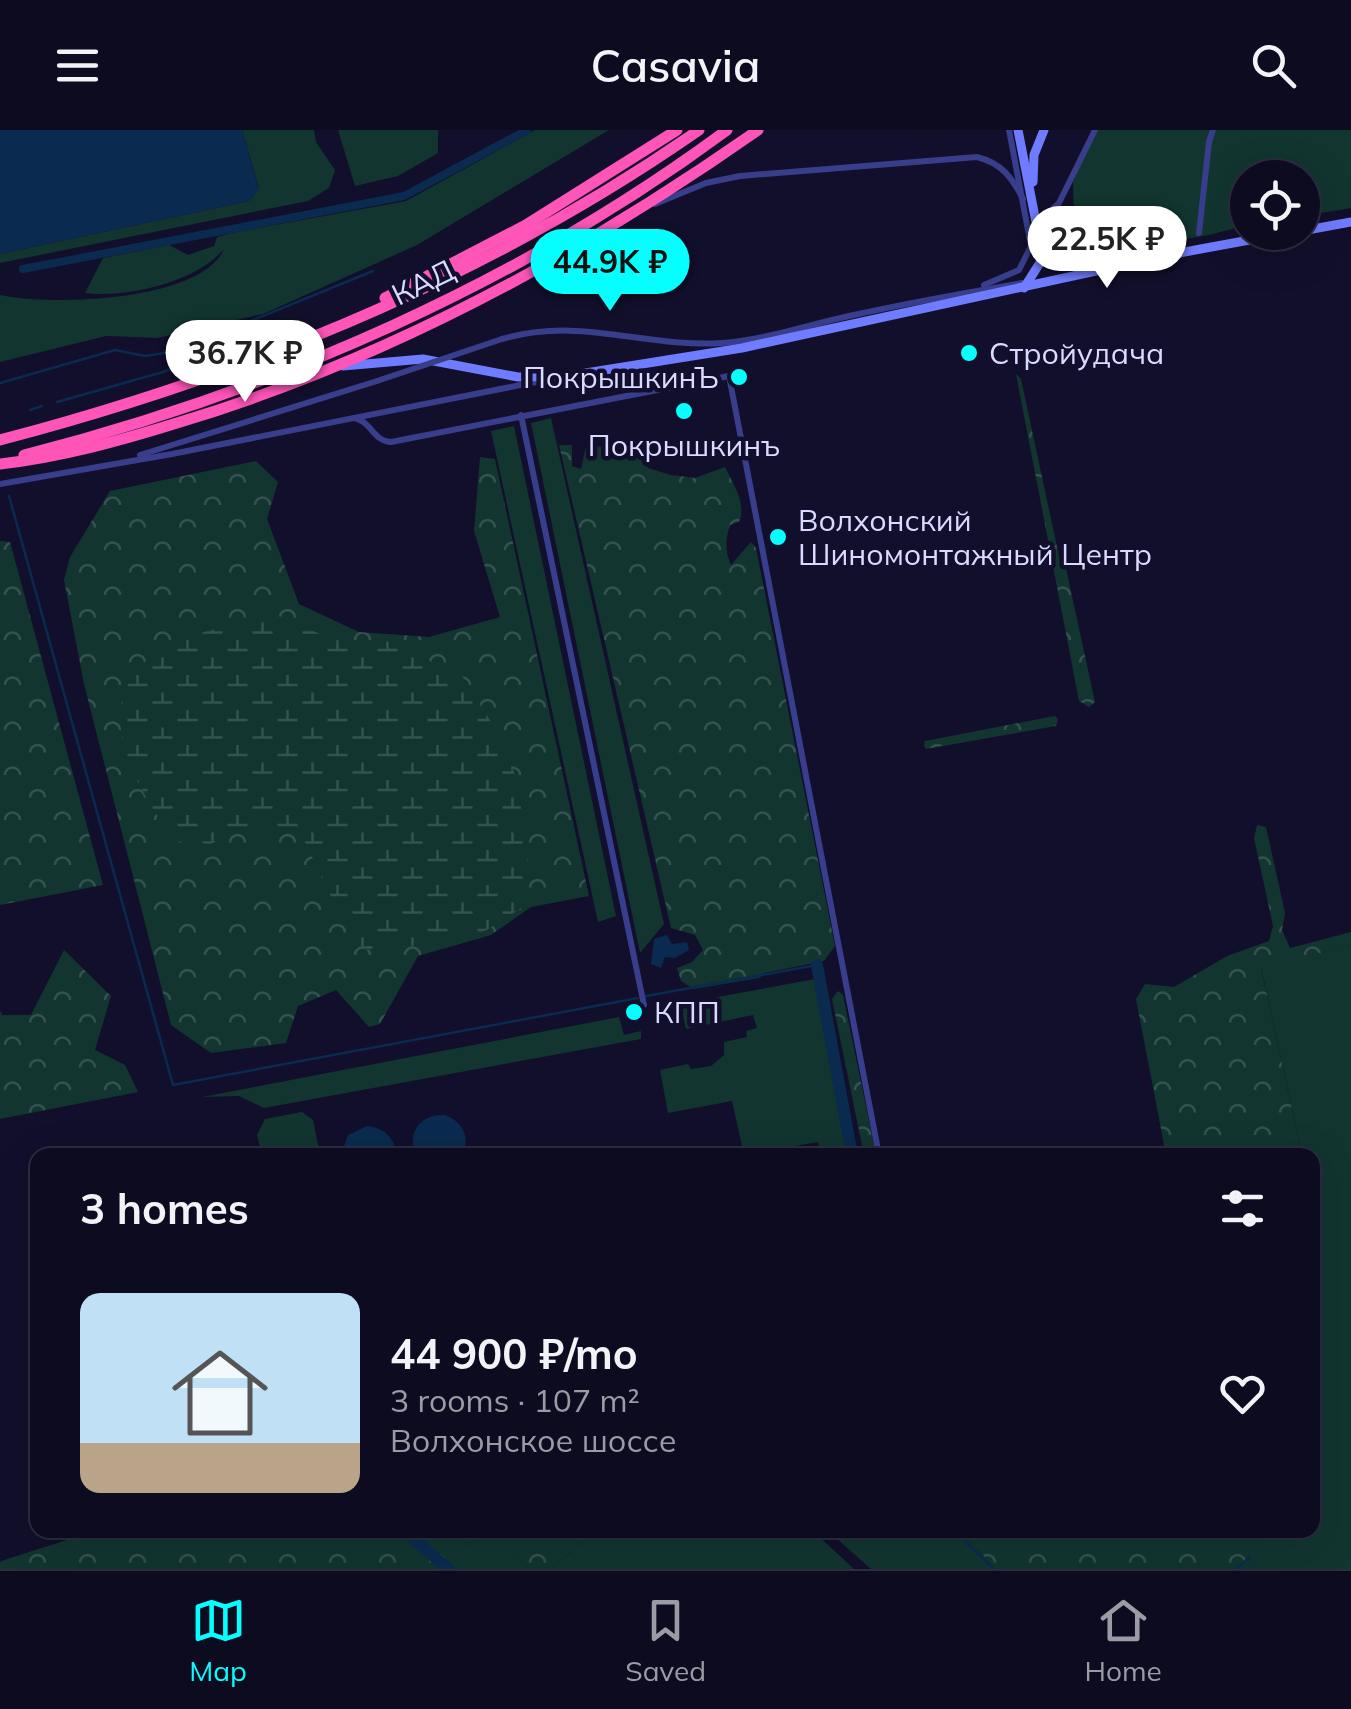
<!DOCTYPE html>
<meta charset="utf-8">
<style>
:root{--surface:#0d0b20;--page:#161429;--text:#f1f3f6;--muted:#9a9ba5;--line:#2d2b3e;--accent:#05fffe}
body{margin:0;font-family:Mulish,sans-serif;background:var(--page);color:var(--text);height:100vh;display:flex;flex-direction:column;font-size:38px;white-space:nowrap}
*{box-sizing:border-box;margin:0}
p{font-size:32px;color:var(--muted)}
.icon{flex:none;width:55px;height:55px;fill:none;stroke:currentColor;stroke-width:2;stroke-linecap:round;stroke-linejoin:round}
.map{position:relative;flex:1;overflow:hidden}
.details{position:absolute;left:30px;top:1018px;width:1290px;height:390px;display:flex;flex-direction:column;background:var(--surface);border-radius:20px;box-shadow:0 10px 40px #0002,0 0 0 2px var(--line)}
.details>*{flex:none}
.controls{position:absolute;left:1230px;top:30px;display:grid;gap:20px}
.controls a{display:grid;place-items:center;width:90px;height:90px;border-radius:50%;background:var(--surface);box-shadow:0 10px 40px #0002,0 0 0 2px var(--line);font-size:50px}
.price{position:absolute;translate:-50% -85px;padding:0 22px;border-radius:35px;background:#fff;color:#222;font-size:32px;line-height:65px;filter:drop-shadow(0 2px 5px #0008)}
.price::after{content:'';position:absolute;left:50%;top:60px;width:30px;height:22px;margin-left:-15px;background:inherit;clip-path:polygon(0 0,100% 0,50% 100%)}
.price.selected{background:var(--accent);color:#111}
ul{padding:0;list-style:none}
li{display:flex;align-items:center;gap:30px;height:250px;padding:0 50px}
li span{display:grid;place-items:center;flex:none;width:280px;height:200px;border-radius:20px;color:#555}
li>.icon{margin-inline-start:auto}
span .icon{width:120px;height:120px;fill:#fffc;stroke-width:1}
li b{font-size:42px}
h2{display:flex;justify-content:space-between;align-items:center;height:120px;padding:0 50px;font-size:42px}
header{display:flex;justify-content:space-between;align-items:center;height:130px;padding:0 50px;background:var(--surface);font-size:45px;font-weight:600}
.menu{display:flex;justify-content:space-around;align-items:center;height:140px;border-top:2px solid var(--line);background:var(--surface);font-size:28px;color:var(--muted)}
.menu a{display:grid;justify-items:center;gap:5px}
.menu .selected{color:var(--accent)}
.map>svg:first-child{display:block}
.green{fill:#123530}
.forest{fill:url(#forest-crowns)}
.wetland{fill:url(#wetland-marsh)}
.water{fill:#0a2b4f}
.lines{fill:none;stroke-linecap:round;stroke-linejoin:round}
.stream{stroke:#0a2b4f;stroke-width:2.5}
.canal{stroke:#0a2b4f;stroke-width:8}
.river{stroke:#0a2b4f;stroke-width:12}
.street{stroke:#383e8c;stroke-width:6}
.secondary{stroke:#707cff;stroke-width:9}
.highway{stroke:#ff54b8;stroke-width:11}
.street-bridge{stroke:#383e8c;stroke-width:6}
.poi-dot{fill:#05fffe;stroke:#110f2b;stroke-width:4}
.labels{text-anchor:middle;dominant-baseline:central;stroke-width:9;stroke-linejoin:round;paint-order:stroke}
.street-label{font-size:30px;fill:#dad9ff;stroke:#110f2b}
.poi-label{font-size:30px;fill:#dad9ff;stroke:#110f2b;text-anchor:start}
</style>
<header><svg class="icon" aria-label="menu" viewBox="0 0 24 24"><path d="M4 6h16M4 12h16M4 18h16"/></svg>Casavia<svg class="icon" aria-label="search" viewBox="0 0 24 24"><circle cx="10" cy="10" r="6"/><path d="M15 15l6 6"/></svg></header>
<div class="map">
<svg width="1351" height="1439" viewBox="0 0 1351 1439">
<defs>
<pattern id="forest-crowns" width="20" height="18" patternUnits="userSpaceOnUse" patternTransform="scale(2.5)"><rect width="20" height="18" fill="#123530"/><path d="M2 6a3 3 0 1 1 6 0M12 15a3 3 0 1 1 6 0" fill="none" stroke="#34524f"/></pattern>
<pattern id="wetland-marsh" width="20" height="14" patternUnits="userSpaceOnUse" patternTransform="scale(2.5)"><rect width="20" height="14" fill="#123530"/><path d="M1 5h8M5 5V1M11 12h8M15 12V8" fill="none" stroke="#34524f"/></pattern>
</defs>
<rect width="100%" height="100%" fill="#110f2b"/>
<g class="green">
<path d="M242,0H314L316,12L335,40L329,58L308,71L0,133V124L249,71L259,58Z"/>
<path d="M338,0H438V23L398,46L355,56Z"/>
<path d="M535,0H609L417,115L263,184L158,208L106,206L0,232V165C49,176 201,172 224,119C196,152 129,168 85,163L103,128L169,115L188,125L214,116L217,107L231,103L406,71Z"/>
<path d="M1096,0H1351V78L1303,86L1302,48H1248L1247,95L1209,105L1075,127L1073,51Z"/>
<path d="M551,288L664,794L640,823L531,293Z"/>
<path d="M514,296L616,786L598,792L491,301Z"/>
<path d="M1351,815V1439H1258L1233,1402L1235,1400H1312V1025H1302L1261,837Z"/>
<path d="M815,849L849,1025H820L818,1012L744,1025L732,971L668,983L660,940L688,934L691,939L711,936L724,925V912L747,907L746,901L757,898L753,885L686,899L680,874Z"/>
<path d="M619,887L624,905L641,901V909L264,978L239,966L202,967Z"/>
<path d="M302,982L313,990L320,1025H262L257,1005L265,989Z"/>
<path d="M598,1400H812L854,1439H551Z"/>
<path d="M827,1400H959L996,1439H871Z"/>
<path d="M491,1402L529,1439H453L446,1426Z"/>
</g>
<g class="forest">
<path d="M1016,244L1021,249L1060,431L1065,434L1095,572L1089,577L1079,571Z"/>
<path d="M559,315H572V336L581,339L586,316L631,318L648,338L671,345L695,348L725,337C733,354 747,374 739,392L730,395C725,410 725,421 731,435L751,412L756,418L835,816L824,831L764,843L759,848L694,859L681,851L677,838L692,832L703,820L695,805L671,798Z"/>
<path d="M480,327L495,329L589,766L531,777L491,805L418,826L380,894L369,897L336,860L298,876L286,913L211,923L171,895L84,554L64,450L70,427L110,361L256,331L278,352L267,389L299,474L359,502L429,507L500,487L474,401Z"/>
<path d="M0,411L10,412L103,755L0,775Z"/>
<path d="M1055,586L1058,589L1056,596L926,619L924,615L925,611Z"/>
<path d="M1257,695L1266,697L1285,783L1282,800L1290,818L1351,802V815L1261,838L1302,1025H1166L1136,869L1145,854L1174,857L1227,826L1269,811L1273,796L1254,708Z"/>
<path d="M64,820L111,866L95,920L125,935L138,962L0,989V881L2,885H31Z"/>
<path d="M838,861L843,865L876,1025H864L832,869Z"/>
<path d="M99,1400H598L551,1439H529L490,1402L447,1426L453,1439H0V1432L10,1428Z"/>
<path d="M959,1400H1235L1234,1403L1258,1439H996Z"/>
</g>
<path class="wetland" d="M280,486L325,507L352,514L386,511L462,546L491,592L517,649L528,730L523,777L485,801L429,814L364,820L334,773L303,708L268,691L210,714L174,711C135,654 83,571 160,520C192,500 244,493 280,486Z"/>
<g class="water">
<path d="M0,0H242L259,59L249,71L0,124Z"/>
<path d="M667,805L672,814L687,812L689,820L675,828L665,827L661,838L651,834L654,809Z"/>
<path d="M445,985C463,992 470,1007 463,1025H415C407,1002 420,984 445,985Z"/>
<path d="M367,996C385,998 395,1008 396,1025H341L348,1005Z"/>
</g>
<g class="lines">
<g class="stream">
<path d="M0,253L115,220L145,226L177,221L373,141"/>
<path d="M57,272L163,242L211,223"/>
<path d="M30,280L42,276"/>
<path d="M9,366L173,955L638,868"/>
<path d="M646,866L817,835"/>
<path d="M953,1400L994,1439"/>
<path d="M1236,1439L1250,1427"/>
</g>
<path class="canal" d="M23,139L404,66L527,0"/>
<g class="river">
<path d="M817,835L852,1025"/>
<path d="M404,1400L448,1439"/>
</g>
<g class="street">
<path d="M655,74L706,53L740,46L977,27C1001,33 1012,47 1023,69"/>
<path d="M1047,84L1059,73L1095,0"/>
<path d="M1199,103L1209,12L1213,0"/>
<path d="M984,155L1019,140L1031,116L1009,0"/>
<path d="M502,209C581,186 644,218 722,213C764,210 808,195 849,186C907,173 964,163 1022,153"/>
<path d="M521,285L644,875"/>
<path d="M354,288C371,291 374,312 391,312L729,246L879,1025"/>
<path d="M140,325L377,251"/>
<path d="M0,354L172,324L551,249"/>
</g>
<g class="secondary">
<path d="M1018,0L1043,128L1024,158"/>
<path d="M1033,52L1034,25L1044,0"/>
<path d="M1302,101L1351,92"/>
<path d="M1044,119C1063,145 1117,132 1147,126"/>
<path d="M343,236L423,229L518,247L567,246L742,218L1179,123L1293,102"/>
</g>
<g class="highway">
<path d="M385,168L526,95L677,0"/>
<path d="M0,310C248,245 488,147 699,0"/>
<path d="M24,325C274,261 519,154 727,0"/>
<path d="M0,334C61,327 119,311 177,293C387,230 580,125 758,0"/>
</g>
<path class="street-bridge" d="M377,251L502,209"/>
</g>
<g class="poi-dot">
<circle cx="969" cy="223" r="10"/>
<circle cx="739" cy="247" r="10"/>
<circle cx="684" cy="281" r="10"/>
<circle cx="778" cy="407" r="10"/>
<circle cx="634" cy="882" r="10"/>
</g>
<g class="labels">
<g class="street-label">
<text transform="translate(423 152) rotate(-26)">КАД</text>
</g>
<g class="poi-label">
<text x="989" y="223">Стройудача</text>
<text x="719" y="247" text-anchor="end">ПокрышкинЪ</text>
<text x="684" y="315" text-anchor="middle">Покрышкинъ</text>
<text x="798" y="390">Волхонский<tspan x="798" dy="34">Шиномонтажный Центр</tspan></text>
<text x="654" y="882">КПП</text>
</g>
</g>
</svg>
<div class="controls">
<a><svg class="icon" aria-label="locate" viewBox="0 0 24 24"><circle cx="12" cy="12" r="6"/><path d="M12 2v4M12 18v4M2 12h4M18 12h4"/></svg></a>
</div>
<b class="price" style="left:1107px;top:161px">22.5K ₽</b>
<b class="price selected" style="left:610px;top:184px">44.9K ₽</b>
<b class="price" style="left:245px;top:275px">36.7K ₽</b>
<section class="details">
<h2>3 homes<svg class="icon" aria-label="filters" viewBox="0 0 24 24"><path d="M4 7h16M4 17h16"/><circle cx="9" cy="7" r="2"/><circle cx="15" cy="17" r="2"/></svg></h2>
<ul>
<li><span style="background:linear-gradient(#bfe0f5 75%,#b9a48a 0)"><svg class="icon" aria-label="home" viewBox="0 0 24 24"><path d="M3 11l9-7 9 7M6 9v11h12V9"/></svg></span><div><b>44 900 ₽/mo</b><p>3 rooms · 107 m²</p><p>Волхонское шоссе</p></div><svg class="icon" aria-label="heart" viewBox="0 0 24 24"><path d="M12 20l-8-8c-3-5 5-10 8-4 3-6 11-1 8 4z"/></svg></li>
</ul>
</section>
</div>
<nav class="menu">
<a class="selected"><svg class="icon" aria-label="map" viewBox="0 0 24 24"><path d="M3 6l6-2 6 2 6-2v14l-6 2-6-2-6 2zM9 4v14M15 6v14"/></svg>Map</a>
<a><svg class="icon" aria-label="saved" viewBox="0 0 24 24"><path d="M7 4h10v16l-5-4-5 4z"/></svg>Saved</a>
<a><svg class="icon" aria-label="home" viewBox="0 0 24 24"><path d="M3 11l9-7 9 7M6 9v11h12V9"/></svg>Home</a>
</nav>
